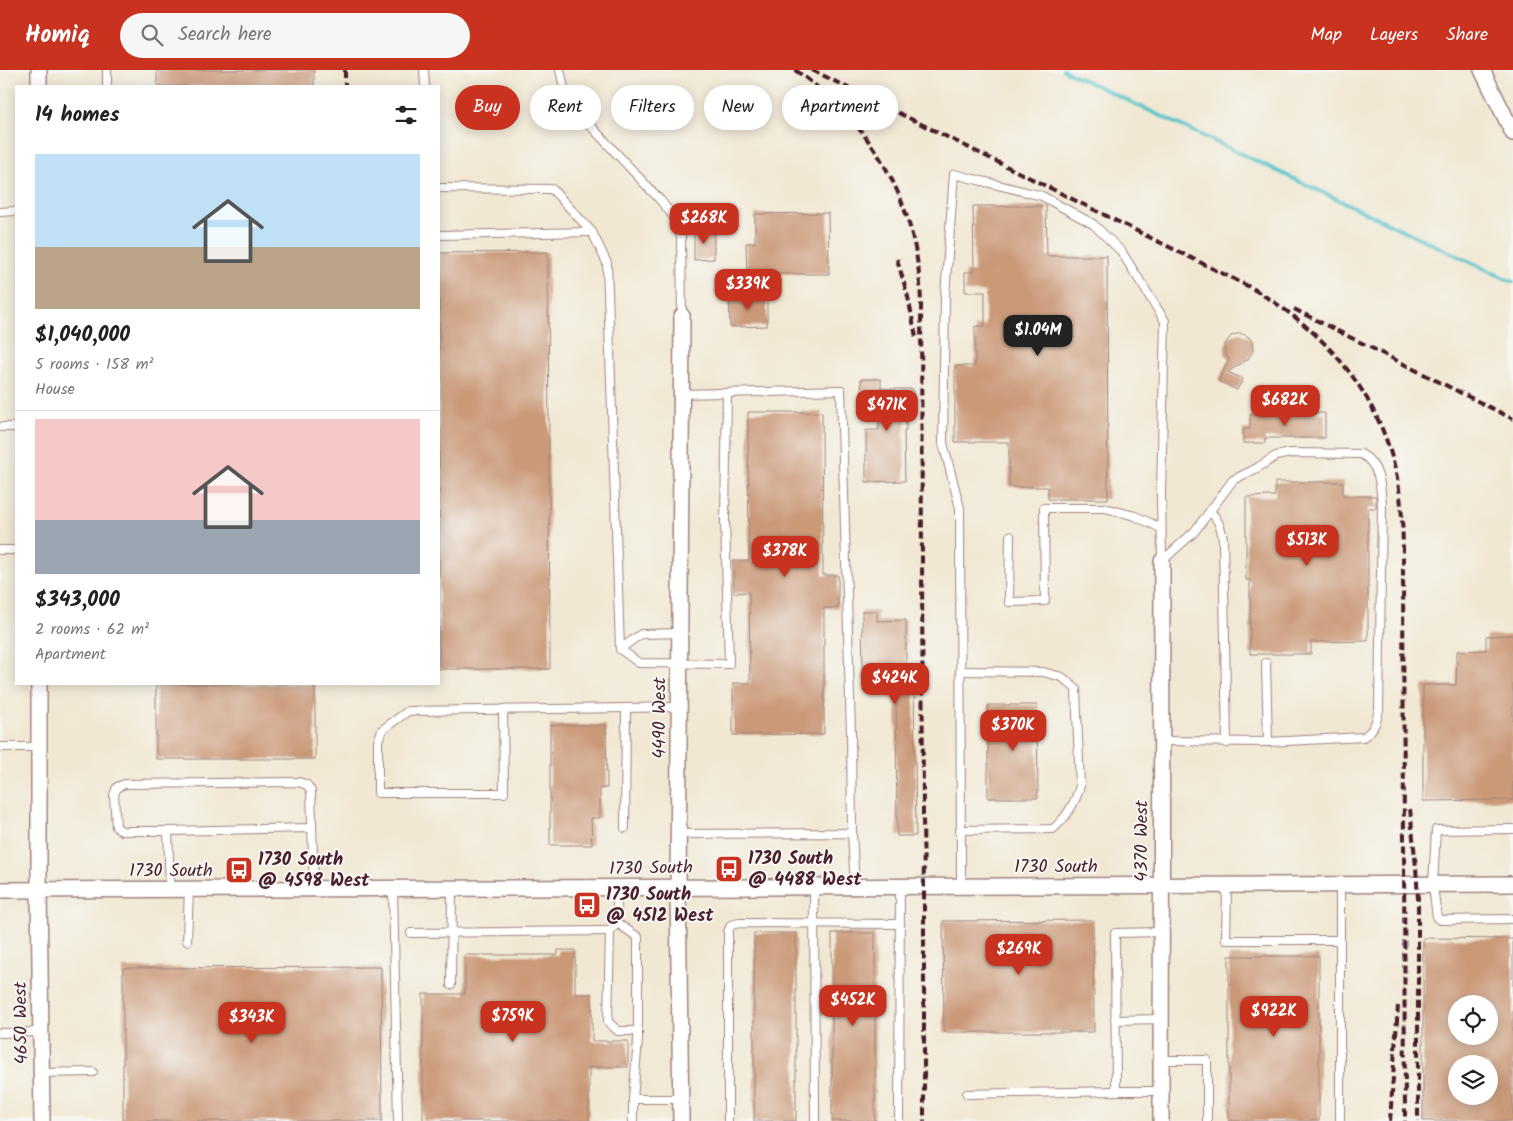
<!DOCTYPE html>
<meta charset="utf-8">
<style>
:root{--surface:#fff;--page:#f6f6f6;--text:#222;--muted:#767676;--line:#e0e0e0;--accent:#c8321e}
body{margin:0;font-family:Kalam,sans-serif;background:var(--page);color:var(--text);height:100vh;display:flex;flex-direction:column;font-size:19px;white-space:nowrap}
*{box-sizing:border-box;margin:0}
p{font-size:16px;color:var(--muted)}
.icon{flex:none;width:28px;height:28px;fill:none;stroke:currentColor;stroke-width:2;stroke-linecap:round;stroke-linejoin:round}
.map{position:relative;flex:1;overflow:hidden}
.drawer{position:absolute;left:15px;top:15px;width:425px;height:600px;display:flex;flex-direction:column;background:var(--surface);border-radius:0px;box-shadow:0 2px 12px #0003}
.drawer>*{flex:none}
.banner{position:absolute;left:455px;top:15px;width:475px;height:45px;display:flex;gap:10px}
.buttons{position:absolute;left:1448px;top:925px;display:grid;gap:10px}
.buttons a{display:grid;place-items:center;width:50px;height:50px;border-radius:50%;background:var(--surface);box-shadow:0 2px 12px #0003;font-size:25px}
.price{position:absolute;translate:-50% -42px;padding:0 11px;border-radius:10px;background:var(--accent);color:#fff;font-size:16px;line-height:32px;filter:drop-shadow(0 1px 2px #0008)}
.price::after{content:'';position:absolute;left:50%;top:30px;width:15px;height:11px;margin-left:-8px;background:inherit;clip-path:polygon(0 0,100% 0,50% 100%)}
.price.active{background:#222;color:#fff}
ul{padding:0;list-style:none}
li{display:grid;align-content:center;gap:10px;height:265px;padding:0 20px}
li+li{border-top:1px solid var(--line)}
li span{display:grid;place-items:center;height:155px;border-radius:0px;color:#555}
li>.icon{margin-inline-start:auto}
span .icon{width:90px;height:90px;fill:#fffc;stroke-width:1}
li b{font-size:21px}
h2{display:flex;justify-content:space-between;align-items:center;height:60px;padding:0 20px;font-size:21px}
.pill{padding:0 18px;border-radius:22px;background:var(--surface);box-shadow:0 2px 12px #0003;font-size:18px;line-height:45px}
.pill.active{background:var(--accent);color:#fff}
header{display:flex;align-items:center;gap:30px;box-sizing:border-box;height:70px;padding:0 25px;background:var(--accent);color:#fff}
header strong{font-size:24px}
nav{display:flex;gap:28px;margin-inline-start:auto;font-size:18px}
.search{width:350px;height:45px;background:var(--page);display:flex;align-items:center;gap:12px;box-sizing:border-box;padding:0 18px;border-radius:28px;color:var(--muted);font-size:19px}
.map>svg:first-child{display:block}
.lines{fill:none;stroke-linecap:round;stroke-linejoin:round}
.stream{stroke:#55c2cb;stroke-width:4}
.building{fill:#ca9978;fill-rule:evenodd}
.service-casing{stroke:#9e847f;stroke-width:10}
.minor-casing{stroke:#9e847f;stroke-width:18}
.service{stroke:#fff;stroke-width:8}
.minor{stroke:#fff;stroke-width:15}
.rail{stroke:#4a1f2b;stroke-width:4;stroke-dasharray:8 4;stroke-linecap:butt}
.labels{text-anchor:middle;dominant-baseline:central;stroke-width:4;stroke-linejoin:round;paint-order:stroke}
.street-label{font-size:18px;fill:#4a1f2b;stroke:#f6f6f2}
.poi-label{font-size:18px;font-weight:bold;fill:#4a1f2b;stroke:#f6f6f2;text-anchor:start}
</style>
<header>
<strong>Homiq</strong>
<div class="search"><svg class="icon" aria-label="search" viewBox="0 0 24 24"><circle cx="10" cy="10" r="6"/><path d="M15 15l6 6"/></svg>Search here</div>
<nav><a>Map</a><a>Layers</a><a>Share</a></nav>
</header>
<div class="map">
<svg width="1513" height="1051" viewBox="0 0 1513 1051">
<rect width="100%" height="100%" fill="#f6f6f2"/>
<filter id="ink" filterUnits="userSpaceOnUse"><feTurbulence type="fractalNoise" baseFrequency=".02" numOctaves="2"/><feDisplacementMap in="SourceGraphic" scale="10" xChannelSelector="R" yChannelSelector="G"/><feConvolveMatrix kernelMatrix="1 2 1 2 8 2 1 2 1" color-interpolation-filters="sRGB"/></filter>
<filter id="wash" filterUnits="userSpaceOnUse"><feTurbulence type="fractalNoise" baseFrequency=".0096" numOctaves="4" result="noise"/><feDisplacementMap in="SourceGraphic" scale="20" xChannelSelector="R" yChannelSelector="G"/><feGaussianBlur stdDeviation="1.12" result="paint"/><feColorMatrix in="noise" values="0 0 0 0 0 0 0 0 0 0 0 0 0 0 0 0 0 1.4 0 .05"/><feComposite in="paint" operator="in"/></filter>
<g filter="url(#wash)">
<rect width="100%" height="100%" fill="#f1e8d3"/>
<g class="lines">
<path class="stream" d="M1063,0L1513,212"/>
</g>
<g id="blocks">
<g class="building">
<rect x="157" y="0" width="157" height="16"/>
<path d="M973,136H1046L1047,186H1107L1108,429H1048V417H1009V372H955V296H975V256H985V222H965V202H974Z"/>
<path d="M828,143L829,204H747L746,173H755V144Z"/>
<path d="M694,160H714V189L694,190Z"/>
<path d="M548,182L550,599H439V183Z"/>
<path d="M729,225H767V256L730,257Z"/>
<path d="M1240,263L1249,267L1252,271L1253,281L1248,289L1228,302L1243,309L1237,320L1218,311L1229,289L1225,283V274L1231,266Z"/>
<path d="M861,309H881V319H913V344H906V360H904L905,411L866,412V360H879V328H862Z"/>
<path d="M748,342H822L823,505H838V538H824V664L733,665V613H750L749,522L734,523L733,491H749Z"/>
<path d="M1264,343H1325V368H1265V373H1243V359H1250V345H1264Z"/>
<path d="M1275,412H1343V426H1376V438H1368V571L1311,572V584H1250V510H1246V427L1275,426Z"/>
<path d="M862,541H877V551L906,550V614H914L916,766H897L896,611H863Z"/>
<path d="M1513,565V730L1423,731V615H1456L1457,581L1486,580V566Z"/>
<rect x="156" y="614" width="159" height="75"/>
<path d="M988,635H1037L1038,728H988Z"/>
<path d="M550,655H606L607,718H600V748H591L592,775H550Z"/>
<path d="M1093,850L1094,962H944L943,851Z"/>
<rect x="754" y="863" width="42" height="188"/>
<rect x="832" y="863" width="43" height="188"/>
<path d="M1423,868L1513,869V1051H1423ZM1456,934H1489V966H1456ZM1456,994H1489V1026H1456Z"/>
<path d="M558,880H575V924H592V971H628V997H589V1051H423V924H465V885H558Z"/>
<rect x="1229" y="886" width="90" height="165"/>
<path d="M381,897L382,1051H123V898Z"/>
</g>
</g>
</g>
<g filter="url(#ink)">
<use href="#blocks" fill-opacity="0" stroke="#9e847f" stroke-width="1"/>
<g class="lines">
<defs>
<g id="service">
<path d="M424,0L425,16"/>
<path d="M560,0L568,36L587,52L661,131L673,146L681,167L682,246"/>
<path d="M107,16V0"/>
<path d="M439,118L552,119L592,162L607,193L620,579"/>
<path d="M0,142L16,141"/>
<path d="M439,165L592,162"/>
<path d="M682,324L841,320L851,664L852,763"/>
<path d="M0,357H16"/>
<path d="M1210,441L1233,410L1257,398L1276,386L1291,383L1361,384C1380,394 1381,417 1382,436L1379,639C1377,651 1374,661 1363,667L1268,672"/>
<path d="M1010,466L1009,532L1045,531L1044,438H1105L1135,446L1161,458"/>
<path d="M0,480H16"/>
<path d="M1162,491L1194,462L1210,441C1218,449 1221,457 1223,469L1227,673"/>
<path d="M680,563L641,564L620,579L639,593L729,594L725,450L727,323"/>
<path d="M960,601L1043,602L1062,607L1076,619L1080,716C1075,734 1067,747 1053,759L960,760"/>
<path d="M503,639L504,723H378V671L382,660L408,641L626,638"/>
<path d="M1161,671L1268,672L1266,593"/>
<path d="M0,677H39"/>
<path d="M625,758L626,638L679,637"/>
<path d="M1513,759L1436,760L1433,815L1437,848L1441,850L1513,849"/>
<path d="M168,761L312,758"/>
<path d="M678,764L852,763L855,817"/>
<path d="M1227,815L1226,870H1340"/>
<path d="M961,816L960,438L943,373L945,226L954,104L1042,126L1093,154L1121,181L1165,251L1161,423L1162,491"/>
<path d="M814,817L815,1051"/>
<path d="M393,818L398,1051"/>
<path d="M617,818V853L610,861L608,952L618,961H638"/>
<path d="M170,819L168,761H122L116,757L114,725L117,717L125,714L299,712L307,715L311,721L314,819"/>
<path d="M617,853L638,867V970L633,1029V1051"/>
<path d="M1161,862L1115,863L1116,1021H1161"/>
<path d="M411,863L610,861"/>
<path d="M187,871L189,819"/>
<path d="M451,915L452,819"/>
<path d="M1115,950L1161,949"/>
<path d="M0,963L40,962"/>
<path d="M1161,990H1207V1051"/>
<path d="M41,1003L93,1002"/>
<path d="M967,1024L1116,1021"/>
<path d="M633,1029H681"/>
<path d="M728,1051V862L731,855L739,853L900,854"/>
<path d="M899,1051L900,817"/>
<path d="M1340,1051V815"/>
</g>
<g id="minor">
<path d="M39,0V16"/>
<path d="M1482,0L1513,63"/>
<path d="M39,614V820L42,1051"/>
<path d="M0,820L1513,814"/>
<path d="M681,1051L678,817L682,246"/>
<path d="M1161,1051L1162,491"/>
</g>
</defs>
<use href="#service" class="service-casing"/>
<use href="#minor" class="minor-casing"/>
<use href="#service" class="service"/>
<use href="#minor" class="minor"/>
<g class="rail">
<path d="M345,0V16"/>
<path d="M795,0C876,57 919,135 921,235L923,748L924,816V1051"/>
<path d="M812,0L1258,221"/>
<path d="M897,189L908,227L916,267"/>
<path d="M1253,219C1329,263 1385,330 1399,419C1403,445 1403,472 1403,499L1405,1051"/>
<path d="M1294,239L1513,349"/>
<path d="M1410,739L1416,797L1418,829V1051"/>
<path d="M1390,1051L1398,936"/>
</g>
</g>
</g>
<defs>
<symbol id="bus-square" viewBox="-11 -11 22 22"><rect x="-9" y="-9" width="18" height="18" rx="4" fill="#c8321e" stroke="#f6f6f2"/><path d="M-5-6H5V4H4V6H2V4H-2V6H-4V4H-5ZM-3.5-4V0h7V-4ZM-3.5 1.2v1.5H-2V1.2ZM2 1.2v1.5H3.5V1.2Z" fill="#fff"/></symbol>
</defs>
<g fill-rule="evenodd">
<use href="#bus-square" x="713" y="783" width="32" height="32"/>
<use href="#bus-square" x="223" y="784" width="32" height="32"/>
<use href="#bus-square" x="571" y="819" width="32" height="32"/>
</g>
<g class="labels">
<g class="street-label">
<text transform="translate(660 648) rotate(-90)">4490 West</text>
<text transform="translate(1142 771) rotate(-90)">4370 West</text>
<text x="1056" y="797">1730 South</text>
<text transform="translate(651 799) rotate(-1)">1730 South</text>
<text x="171" y="801">1730 South</text>
<text transform="translate(22 953) rotate(-91)">4650 West</text>
</g>
<g class="poi-label">
<text x="748" y="789">1730 South<tspan x="748" dy="21">@ 4488 West</tspan></text>
<text x="258" y="790">1730 South<tspan x="258" dy="21">@ 4598 West</tspan></text>
<text x="606" y="825">1730 South<tspan x="606" dy="21">@ 4512 West</tspan></text>
</g>
</g>
</svg>
<div class="buttons">
<a><svg class="icon" aria-label="locate" viewBox="0 0 24 24"><circle cx="12" cy="12" r="6"/><path d="M12 2v4M12 18v4M2 12h4M18 12h4"/></svg></a>
<a><svg class="icon" aria-label="layers" viewBox="0 0 24 24"><path d="M12 4l9 5-9 5-9-5zM3 14l9 5 9-5"/></svg></a>
</div>
<b class="price" style="left:704px;top:175px">$268K</b>
<b class="price" style="left:748px;top:241px">$339K</b>
<b class="price active" style="left:1038px;top:287px">$1.04M</b>
<b class="price" style="left:1285px;top:357px">$682K</b>
<b class="price" style="left:887px;top:362px">$471K</b>
<b class="price" style="left:1307px;top:497px">$513K</b>
<b class="price" style="left:785px;top:508px">$378K</b>
<b class="price" style="left:895px;top:635px">$424K</b>
<b class="price" style="left:1013px;top:682px">$370K</b>
<b class="price" style="left:1019px;top:906px">$269K</b>
<b class="price" style="left:853px;top:957px">$452K</b>
<b class="price" style="left:1274px;top:968px">$922K</b>
<b class="price" style="left:513px;top:973px">$759K</b>
<b class="price" style="left:252px;top:974px">$343K</b>
<div class="banner">
<a class="pill active">Buy</a>
<a class="pill">Rent</a>
<a class="pill">Filters</a>
<a class="pill">New</a>
<a class="pill">Apartment</a>
</div>
<section class="drawer">
<h2>14 homes<svg class="icon" aria-label="filters" viewBox="0 0 24 24"><path d="M4 7h16M4 17h16"/><circle cx="9" cy="7" r="2"/><circle cx="15" cy="17" r="2"/></svg></h2>
<ul>
<li><span style="background:linear-gradient(#bfe0f5 60%,#b9a48a 0)"><svg class="icon" aria-label="home" viewBox="0 0 24 24"><path d="M3 11l9-7 9 7M6 9v11h12V9"/></svg></span><div><b>$1,040,000</b><p>5 rooms · 158 m²</p><p>House</p></div></li>
<li><span style="background:linear-gradient(#f6c9c9 65%,#9aa5b1 0)"><svg class="icon" aria-label="home" viewBox="0 0 24 24"><path d="M3 11l9-7 9 7M6 9v11h12V9"/></svg></span><div><b>$343,000</b><p>2 rooms · 62 m²</p><p>Apartment</p></div></li>
</ul>
</section>
</div>
